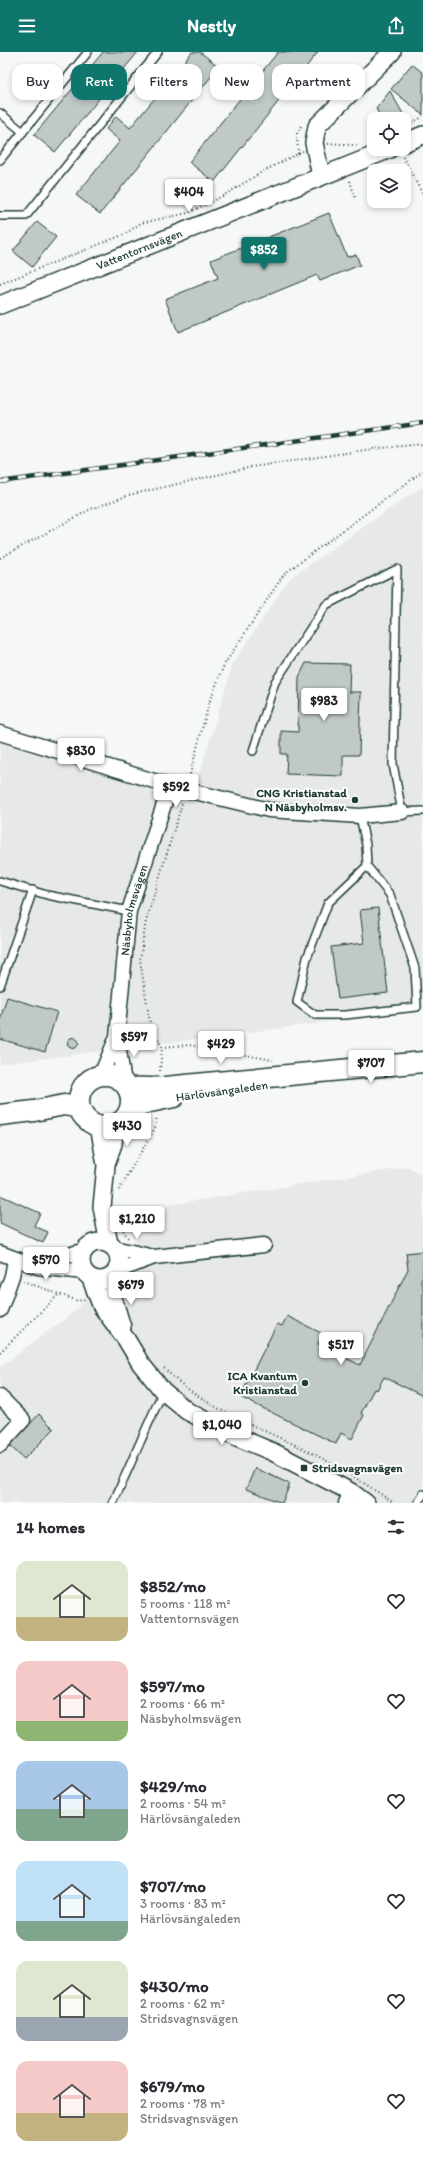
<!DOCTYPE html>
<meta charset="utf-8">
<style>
:root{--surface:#fff;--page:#f7f7f7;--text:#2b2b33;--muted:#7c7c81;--accent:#0f766e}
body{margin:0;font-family:Itim,sans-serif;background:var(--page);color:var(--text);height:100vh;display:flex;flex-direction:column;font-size:15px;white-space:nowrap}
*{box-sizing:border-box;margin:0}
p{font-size:13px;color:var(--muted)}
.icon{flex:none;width:22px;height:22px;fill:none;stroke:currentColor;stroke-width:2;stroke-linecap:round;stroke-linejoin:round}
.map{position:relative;height:1451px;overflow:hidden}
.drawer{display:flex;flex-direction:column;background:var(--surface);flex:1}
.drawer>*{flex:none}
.guide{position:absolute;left:12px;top:12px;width:399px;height:36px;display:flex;gap:8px}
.tools{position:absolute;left:367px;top:60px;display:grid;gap:8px}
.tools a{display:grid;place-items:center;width:44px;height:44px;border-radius:8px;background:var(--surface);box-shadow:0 2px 6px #0003;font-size:20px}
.price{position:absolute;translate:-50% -34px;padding:0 9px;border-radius:4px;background:#fff;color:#222;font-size:13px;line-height:26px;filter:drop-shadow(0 1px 2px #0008)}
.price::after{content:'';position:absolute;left:50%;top:24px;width:12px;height:9px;margin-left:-6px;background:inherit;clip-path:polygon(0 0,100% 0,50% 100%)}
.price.active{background:var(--accent);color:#fff}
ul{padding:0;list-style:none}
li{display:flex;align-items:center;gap:12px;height:100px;padding:0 16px}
li span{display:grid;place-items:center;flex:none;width:112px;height:80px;border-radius:12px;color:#555}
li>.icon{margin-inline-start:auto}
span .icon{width:48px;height:48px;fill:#fffc;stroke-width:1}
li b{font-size:17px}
h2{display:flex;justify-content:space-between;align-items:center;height:48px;padding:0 16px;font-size:17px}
.pill{padding:0 14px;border-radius:12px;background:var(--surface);box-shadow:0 2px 6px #0003;font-size:14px;line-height:36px}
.pill.active{background:var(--accent);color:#fff}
header{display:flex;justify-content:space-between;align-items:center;height:52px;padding:0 16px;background:var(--accent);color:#fff;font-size:18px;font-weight:700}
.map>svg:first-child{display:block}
.built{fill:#e6e9e8}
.building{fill:#c0c9c6;stroke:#1f3d34}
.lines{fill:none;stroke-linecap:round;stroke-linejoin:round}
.service-casing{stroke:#1f3d34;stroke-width:10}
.minor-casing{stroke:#1f3d34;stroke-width:17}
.tertiary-casing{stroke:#1f3d34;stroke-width:20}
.secondary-casing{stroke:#1f3d34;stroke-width:23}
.path{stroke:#1f3d34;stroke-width:2;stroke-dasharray:1 3;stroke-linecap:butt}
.service{stroke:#fff;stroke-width:7}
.minor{stroke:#fff;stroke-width:14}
.tertiary{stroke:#fff;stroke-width:17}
.secondary{stroke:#fff;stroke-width:20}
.rail-casing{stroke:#1f3d34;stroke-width:4.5}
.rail{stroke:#fff;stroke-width:3;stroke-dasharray:9;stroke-linecap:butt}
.poi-dot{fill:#1f3d34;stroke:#fff;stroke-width:1.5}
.labels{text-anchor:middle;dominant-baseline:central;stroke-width:4;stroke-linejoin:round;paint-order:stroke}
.street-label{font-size:12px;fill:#1f3d34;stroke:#fff}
.poi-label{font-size:12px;font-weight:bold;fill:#1f3d34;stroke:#fff;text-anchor:end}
</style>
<header><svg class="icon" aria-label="menu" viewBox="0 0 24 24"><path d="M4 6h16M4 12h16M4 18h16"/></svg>Nestly<svg class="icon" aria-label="share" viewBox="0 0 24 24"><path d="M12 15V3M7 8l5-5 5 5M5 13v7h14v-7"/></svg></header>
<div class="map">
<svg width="423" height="1451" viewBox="0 0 423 1451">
<rect width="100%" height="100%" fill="#f6f7f7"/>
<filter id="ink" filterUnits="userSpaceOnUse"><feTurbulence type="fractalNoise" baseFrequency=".025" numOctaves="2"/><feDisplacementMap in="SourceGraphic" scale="8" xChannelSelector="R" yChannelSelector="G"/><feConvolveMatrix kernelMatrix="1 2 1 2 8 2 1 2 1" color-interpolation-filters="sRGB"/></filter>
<g filter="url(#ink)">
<g class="built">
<path d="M423,434V958L0,1012V688L190,746L202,714L233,611L290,526Z"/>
<path d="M409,1115L423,1125V1451H0V1315L74,1260L168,1153Z"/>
</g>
<g class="building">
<path d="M103,0H138L55,100L34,83Z"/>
<path d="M192,0H200L219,15L100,162L76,143L120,89L106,77L116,64L130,76L155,46L140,34L150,21L165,34Z"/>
<path d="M278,0H318L214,130L189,110Z"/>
<path d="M412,12L423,21V63L391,37Z"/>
<path d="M390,39L406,67H382L376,57Z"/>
<path d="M329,161L347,205L356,202L360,213L320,229L317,223L178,280L165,247L218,226L211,208Z"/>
<path d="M37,170L56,185L32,215L13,199Z"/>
<path d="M306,611L350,612L349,640H361L359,703H343V724L286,722L287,702H281V679L298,680L299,625Z"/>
<path d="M378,856L388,941L338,947L331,895L364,891L360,858Z"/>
<path d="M7,945L57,960L45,1000L0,987V968Z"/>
<circle cx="73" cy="991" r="5.5"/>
<path d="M0,1143L40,1161L34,1174L48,1180L43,1191L0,1171Z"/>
<path d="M423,1199V1223L420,1230L423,1232V1344L384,1325L377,1338L374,1337L361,1361L364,1363L352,1387L341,1381L336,1392L240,1345L277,1272L282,1274L287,1264L323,1282L318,1292L360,1313L408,1217L406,1201Z"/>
<path d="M39,1362L54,1377L24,1407L10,1394Z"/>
<path d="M255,1416L290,1432L282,1451L246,1437Z"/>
</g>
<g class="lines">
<defs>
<g id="service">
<path d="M0,61L23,80"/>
<path d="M0,108L88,0"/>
<path d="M0,164H26L158,0"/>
<path d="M253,699L275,630L326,553L397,517L393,712L402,760L423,759"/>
<path d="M360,764L366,793L367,814L390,843L415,916L417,955L345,963H315L297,950L307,906L328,851L367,814"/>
<path d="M0,829L47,843L129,859"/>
<path d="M0,934L33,838"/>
<path d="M113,1451L163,1339"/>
<path d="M418,1451L423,1442"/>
</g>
<g id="minor">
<path d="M0,681L170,734"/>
<path d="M101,1023L116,987"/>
<path id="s1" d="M124,1031L117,985L129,859L170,734L269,758L360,764L402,760"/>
<path d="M114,1196L154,1205"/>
<path d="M0,1201L38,1215L84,1220"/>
<path d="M30,1208L56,1206L83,1199"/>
<path d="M117,1219L154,1205L264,1193"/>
<path d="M0,1258L12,1224L15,1208"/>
<path d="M0,1345L23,1368L0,1393"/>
<path d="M346,1451L351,1440"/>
</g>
<g id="tertiary">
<path d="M404,91L423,83"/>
<path d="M321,124L314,91L317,74L392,0"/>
<path id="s2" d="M0,253L390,97"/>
<path d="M89,1070L100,1079L106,1113L102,1155L109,1192"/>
<path d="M107,1109L113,1092L115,1074"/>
<circle cx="100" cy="1209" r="19"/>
<path d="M113,1224V1246L122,1275"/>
<path d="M91,1227L102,1255L126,1287L141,1312L163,1339L187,1359L237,1385L273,1400L351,1440L366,1451"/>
</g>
<g id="secondary">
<circle cx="105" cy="1049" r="26"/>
<path d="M128,1036C141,1035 152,1037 165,1035C251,1027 337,1019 423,1010"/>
<path d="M129,1060L145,1051L174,1045"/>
<path d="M0,1063L34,1059L64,1053L77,1055L84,1065"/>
</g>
</defs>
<use href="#service" class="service-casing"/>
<use href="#minor" class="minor-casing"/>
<use href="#tertiary" class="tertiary-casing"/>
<use href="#secondary" class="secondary-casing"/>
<g class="path">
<path d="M405,74L423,65"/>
<path d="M328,92C337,90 348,94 359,93"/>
<path d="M298,102L297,81L302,72"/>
<path d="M403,105L423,143"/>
<path d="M350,129L355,145"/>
<path d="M0,232L125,182L141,171L188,161L223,144L262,120L303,99"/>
<path d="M0,506L91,457L129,443L252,415L372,397L423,392"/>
<path d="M189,726L209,651L224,613L284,522L423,419"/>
<path d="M162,995L189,993L273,1008"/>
<path d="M160,1019L162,995L150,971L140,908L146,869L183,749"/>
<path d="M119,1138L155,1076L157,1065"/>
<path d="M121,1175L128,1186"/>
<path d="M23,1229L78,1249L85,1247"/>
<path d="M128,1238L150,1243"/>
<path d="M128,1240L131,1227"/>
<path d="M0,1300L58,1243"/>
<path d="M164,1316C202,1356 259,1375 308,1399C338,1414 366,1432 394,1451"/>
</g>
<use href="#service" class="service"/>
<use href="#minor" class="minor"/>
<use href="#tertiary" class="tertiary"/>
<use href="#secondary" class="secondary"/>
<defs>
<path id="rail" d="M0,430L423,371"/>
</defs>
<use href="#rail" class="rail-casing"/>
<use href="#rail" class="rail"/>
</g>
</g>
<g class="poi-dot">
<circle cx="355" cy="748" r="4"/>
<circle cx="305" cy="1331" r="4"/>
<rect x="300" y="1412" width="8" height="8" rx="2"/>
</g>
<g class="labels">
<g class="street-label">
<text stroke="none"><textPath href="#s2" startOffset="150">Vattentornsvägen</textPath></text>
<text stroke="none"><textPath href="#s1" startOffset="175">Näsbyholmsvägen</textPath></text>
<text transform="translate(222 1039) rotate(-8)">Härlövsängaleden</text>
</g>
<g class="poi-label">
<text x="347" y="741">CNG Kristianstad<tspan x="347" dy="14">N Näsbyholmsv.</tspan></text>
<text x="297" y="1324">ICA Kvantum<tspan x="297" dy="14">Kristianstad</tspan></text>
<text x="312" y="1416" text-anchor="start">Stridsvagnsvägen</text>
</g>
</g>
</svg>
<div class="tools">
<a><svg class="icon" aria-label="locate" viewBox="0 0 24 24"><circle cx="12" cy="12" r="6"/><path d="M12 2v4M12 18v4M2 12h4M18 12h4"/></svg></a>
<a><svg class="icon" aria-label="layers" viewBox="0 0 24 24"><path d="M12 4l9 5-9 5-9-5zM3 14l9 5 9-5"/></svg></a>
</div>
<b class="price" style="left:189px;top:161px">$404</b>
<b class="price active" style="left:264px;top:219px">$852</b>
<b class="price" style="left:324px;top:670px">$983</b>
<b class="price" style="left:81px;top:720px">$830</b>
<b class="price" style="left:176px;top:756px">$592</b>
<b class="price" style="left:134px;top:1006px">$597</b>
<b class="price" style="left:221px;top:1013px">$429</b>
<b class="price" style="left:371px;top:1032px">$707</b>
<b class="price" style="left:127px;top:1095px">$430</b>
<b class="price" style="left:137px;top:1188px">$1,210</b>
<b class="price" style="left:46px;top:1229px">$570</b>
<b class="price" style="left:131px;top:1254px">$679</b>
<b class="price" style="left:341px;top:1314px">$517</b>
<b class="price" style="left:222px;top:1394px">$1,040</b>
<div class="guide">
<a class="pill">Buy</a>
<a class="pill active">Rent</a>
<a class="pill">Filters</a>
<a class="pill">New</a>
<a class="pill">Apartment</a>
</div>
</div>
<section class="drawer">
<h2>14 homes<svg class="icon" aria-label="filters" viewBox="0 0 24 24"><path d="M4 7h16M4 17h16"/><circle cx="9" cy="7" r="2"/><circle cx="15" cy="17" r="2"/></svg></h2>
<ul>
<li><span style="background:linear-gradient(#dfe7d0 70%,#c2b280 0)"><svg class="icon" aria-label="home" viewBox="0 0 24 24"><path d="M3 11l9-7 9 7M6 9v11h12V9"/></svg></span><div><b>$852/mo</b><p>5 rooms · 118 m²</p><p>Vattentornsvägen</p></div><svg class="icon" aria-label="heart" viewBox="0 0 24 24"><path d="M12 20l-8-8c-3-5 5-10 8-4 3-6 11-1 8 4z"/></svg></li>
<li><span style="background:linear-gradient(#f6c9c9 75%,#8fb573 0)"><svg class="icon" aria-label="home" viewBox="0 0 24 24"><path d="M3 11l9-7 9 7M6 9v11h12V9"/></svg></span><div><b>$597/mo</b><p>2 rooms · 66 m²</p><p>Näsbyholmsvägen</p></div><svg class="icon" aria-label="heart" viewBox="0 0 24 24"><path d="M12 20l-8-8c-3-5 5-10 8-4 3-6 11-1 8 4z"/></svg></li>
<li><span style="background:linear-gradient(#a9c7e8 60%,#7fa58c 0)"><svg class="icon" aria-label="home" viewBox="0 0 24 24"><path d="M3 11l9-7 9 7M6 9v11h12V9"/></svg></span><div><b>$429/mo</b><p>2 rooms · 54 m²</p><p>Härlövsängaleden</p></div><svg class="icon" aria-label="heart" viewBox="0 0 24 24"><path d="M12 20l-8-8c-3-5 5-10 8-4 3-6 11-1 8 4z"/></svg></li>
<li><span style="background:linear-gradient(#bfe0f5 75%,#7fa58c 0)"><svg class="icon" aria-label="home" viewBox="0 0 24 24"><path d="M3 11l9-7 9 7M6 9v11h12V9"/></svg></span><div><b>$707/mo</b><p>3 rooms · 83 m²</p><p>Härlövsängaleden</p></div><svg class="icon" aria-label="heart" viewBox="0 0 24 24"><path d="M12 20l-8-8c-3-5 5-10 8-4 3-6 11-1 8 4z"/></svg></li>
<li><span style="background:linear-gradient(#dfe7d0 70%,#9aa5b1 0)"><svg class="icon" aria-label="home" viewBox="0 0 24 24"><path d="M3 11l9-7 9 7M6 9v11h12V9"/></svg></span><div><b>$430/mo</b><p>2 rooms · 62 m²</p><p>Stridsvagnsvägen</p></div><svg class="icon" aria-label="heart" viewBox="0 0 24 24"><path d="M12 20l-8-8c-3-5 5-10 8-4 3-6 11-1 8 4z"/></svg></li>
<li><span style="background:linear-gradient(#f6c9c9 65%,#c2b280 0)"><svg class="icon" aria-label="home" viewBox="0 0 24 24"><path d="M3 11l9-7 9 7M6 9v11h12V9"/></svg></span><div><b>$679/mo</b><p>2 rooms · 78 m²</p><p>Stridsvagnsvägen</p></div><svg class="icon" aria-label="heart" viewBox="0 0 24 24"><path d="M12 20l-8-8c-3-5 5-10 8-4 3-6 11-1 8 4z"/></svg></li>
</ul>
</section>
